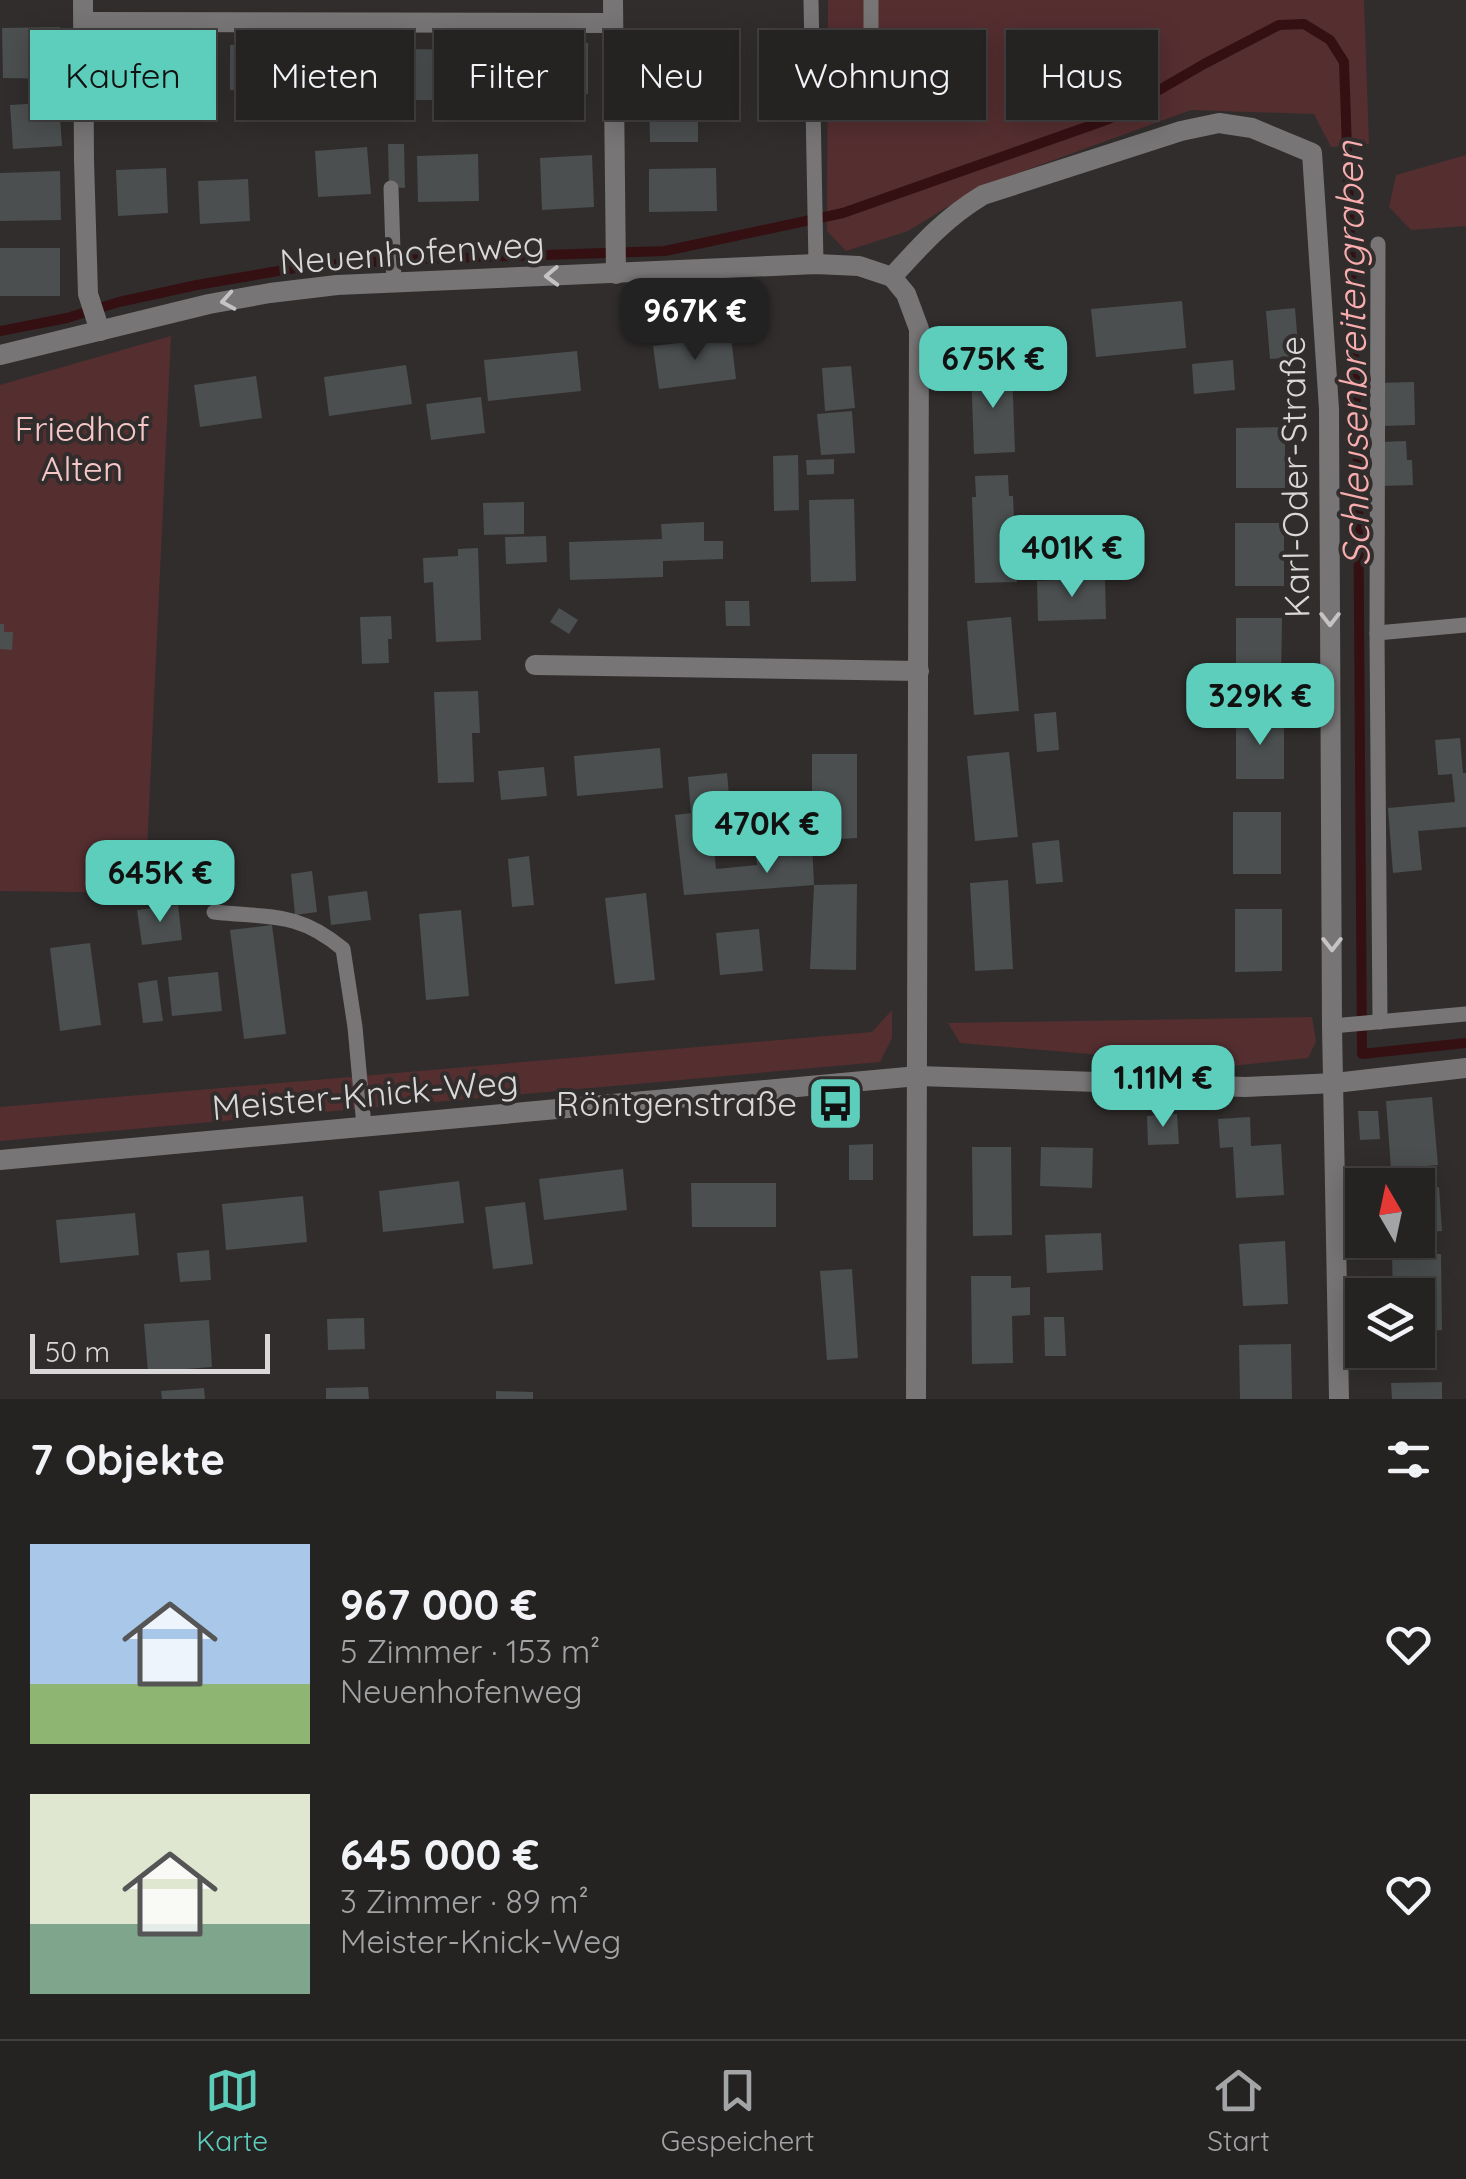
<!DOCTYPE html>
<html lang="de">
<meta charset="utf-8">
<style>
:root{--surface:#252222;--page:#2d2a2a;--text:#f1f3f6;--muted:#a3a4a5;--line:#423f40;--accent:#5ccebb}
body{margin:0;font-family:Quicksand,sans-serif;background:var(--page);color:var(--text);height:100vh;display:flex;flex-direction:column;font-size:38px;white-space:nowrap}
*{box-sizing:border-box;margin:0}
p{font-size:32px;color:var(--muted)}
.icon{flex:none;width:55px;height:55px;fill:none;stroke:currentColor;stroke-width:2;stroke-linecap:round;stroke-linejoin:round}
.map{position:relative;height:1399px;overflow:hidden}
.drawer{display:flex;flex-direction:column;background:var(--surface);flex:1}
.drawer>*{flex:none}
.hud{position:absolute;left:30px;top:30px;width:1408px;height:90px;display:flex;gap:20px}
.needle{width:65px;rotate:351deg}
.tools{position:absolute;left:1345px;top:1168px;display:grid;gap:20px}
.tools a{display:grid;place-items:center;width:90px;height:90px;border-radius:0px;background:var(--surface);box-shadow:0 5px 25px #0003,0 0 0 2px var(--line);font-size:50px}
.scale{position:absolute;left:30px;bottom:25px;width:240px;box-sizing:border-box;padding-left:10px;border:5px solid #d9d7d7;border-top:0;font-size:28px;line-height:35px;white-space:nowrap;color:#d9d7d7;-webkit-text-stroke:8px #312d2d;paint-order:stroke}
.price{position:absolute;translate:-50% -85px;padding:0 22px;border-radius:20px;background:var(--accent);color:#111;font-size:32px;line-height:65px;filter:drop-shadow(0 2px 5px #0008)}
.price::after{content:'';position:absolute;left:50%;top:60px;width:30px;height:22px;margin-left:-15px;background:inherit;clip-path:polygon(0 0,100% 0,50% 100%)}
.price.on{background:#222;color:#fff}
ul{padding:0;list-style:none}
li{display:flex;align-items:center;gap:30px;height:250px;padding:0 30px}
li span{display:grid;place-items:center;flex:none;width:280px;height:200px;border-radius:0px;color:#555}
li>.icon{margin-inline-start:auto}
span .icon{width:120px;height:120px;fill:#fffc;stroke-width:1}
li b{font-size:42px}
h2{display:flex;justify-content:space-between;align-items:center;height:120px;padding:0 30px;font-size:42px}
.tag{padding:0 35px;border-radius:0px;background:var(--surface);box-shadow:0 5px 25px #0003,0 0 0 2px var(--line);font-size:35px;line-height:90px}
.tag.on{background:var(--accent);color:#111}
.tab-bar{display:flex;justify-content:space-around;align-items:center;height:140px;border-top:2px solid var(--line);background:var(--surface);font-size:28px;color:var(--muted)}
.tab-bar a{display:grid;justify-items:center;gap:5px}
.tab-bar .on{color:var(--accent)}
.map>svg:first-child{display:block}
.green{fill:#552e30}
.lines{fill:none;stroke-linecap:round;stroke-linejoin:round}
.stream{stroke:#351013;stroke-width:10}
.building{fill:#4b4f4f}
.service{stroke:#777575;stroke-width:15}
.minor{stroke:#777575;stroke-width:20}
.oneway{stroke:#c5c3c3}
.labels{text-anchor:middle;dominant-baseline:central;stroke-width:8;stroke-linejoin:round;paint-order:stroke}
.street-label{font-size:35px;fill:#d9d7d7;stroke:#312d2d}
.park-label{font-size:35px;fill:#f7c7c7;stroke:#312d2d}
.poi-label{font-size:35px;fill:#d9d7d7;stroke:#312d2d;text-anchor:end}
.water-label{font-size:38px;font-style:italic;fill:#faadae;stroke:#312d2d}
</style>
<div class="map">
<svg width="1466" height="1399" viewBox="0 0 1466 1399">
<rect width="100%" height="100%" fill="#312d2d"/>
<g class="green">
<path d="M828,0H1364L1369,144L1331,147L1314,114L1191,110L980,187L908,231L846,251L827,231Z"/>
<path d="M1466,155V226L1411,230L1389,207L1396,175Z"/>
<path d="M171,336L145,893L0,891V385Z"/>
<path d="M892,1010V1038L880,1062L0,1141V1107L872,1032Z"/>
<path d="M1312,1017L1316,1042L1308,1058L1231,1066L960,1043L948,1023Z"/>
</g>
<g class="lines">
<path class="stream" d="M0,331L67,318L119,302L197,285L307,266L421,259L665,251L843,213L1109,119L1204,64L1279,25L1304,24L1330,40L1344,62L1358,465L1362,1054L1466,1043"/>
</g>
<g class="building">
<path d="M60,27L61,79L3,78L2,28Z"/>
<path d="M690,28L691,65L641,66L640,29Z"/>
<path d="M520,43H588V94H521Z"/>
<path d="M287,44L288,90H230V45Z"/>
<path d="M308,46H383L384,100H308Z"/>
<path d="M193,49V106L145,107V91L121,92V50Z"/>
<path d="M408,49L481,50V100H408Z"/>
<path d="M698,95V142H650L649,96Z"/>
<path d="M59,102L62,146L13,149L10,105Z"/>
<path d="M388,144H404L405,188L389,187Z"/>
<path d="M367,147L371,194L318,197L315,151Z"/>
<path d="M478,154L479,201L418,202L417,156Z"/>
<path d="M592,155L594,207L542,210L540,158Z"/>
<path d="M166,168L168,213L118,216L116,170Z"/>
<path d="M716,168L717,211L649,212V169Z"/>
<path d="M60,171L61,220L0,221V173Z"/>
<path d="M248,179L250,221L200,224L198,181Z"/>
<rect x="0" y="248" width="60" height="48"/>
<path d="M1182,301L1186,348L1096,357L1091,309Z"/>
<path d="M1295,308L1299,357L1270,359L1266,311Z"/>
<path d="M731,337L736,379L659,389L653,346Z"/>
<path d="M577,351L581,391L488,401L484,360Z"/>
<path d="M1233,360L1235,390L1194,394L1192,364Z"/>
<path d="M406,365L412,404L329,416L324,377Z"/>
<path d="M851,366L855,408L825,411L822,368Z"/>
<path d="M1012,369L1015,452L974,454L971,370Z"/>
<path d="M256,376L262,418L200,427L194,385Z"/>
<path d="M1414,382L1415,425L1380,426L1379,383Z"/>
<path d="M481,397L485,433L431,440L426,404Z"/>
<path d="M852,411L855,453L821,455L817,414Z"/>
<path d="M1285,427V488H1236V428Z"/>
<path d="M1406,441L1407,460H1412L1413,485L1383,486L1382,442Z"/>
<path d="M798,455L799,510L774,511L773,456Z"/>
<path d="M834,459V474L807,475L806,460Z"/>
<path d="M1008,475L1009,496H1013L1017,582L975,583L972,497H976L975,476Z"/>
<path d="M854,499L856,581L811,582L809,500Z"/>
<path d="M524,502V534L484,535L483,503Z"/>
<path d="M704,522V541H723V559L663,561V577L570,580L569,542L662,539L661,524Z"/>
<rect x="1235" y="523" width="49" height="63"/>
<path d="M546,536L547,562L506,564L505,537Z"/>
<path d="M478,548L481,640L436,642L433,582L424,583L423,558L458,556V549Z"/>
<path d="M1105,578L1106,619L1038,621L1037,581Z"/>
<path d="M725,601H749L750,626H726Z"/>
<path d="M559,608L578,620L569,634L550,622Z"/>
<path d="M391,616L392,639H388L389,663L362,664L360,617Z"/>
<path d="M1011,617L1019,711L974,715L967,621Z"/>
<path d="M1236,618H1282L1281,681H1236Z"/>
<path d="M0,624H4V632H13L12,650L0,649Z"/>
<path d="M478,691L480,733H472L474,782L438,783L434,692Z"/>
<path d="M1056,712L1059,750L1037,752L1034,714Z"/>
<path d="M1284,717V779H1236V718Z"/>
<path d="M1460,738L1463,773H1466V827L1418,831L1422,870L1393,873L1388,808L1455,802L1452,774L1438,775L1435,740Z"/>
<path d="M660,748L663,788L577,796L574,756Z"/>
<path d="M1009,752L1018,837L975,841L967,756Z"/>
<path d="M812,754H857V838L812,841Z"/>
<path d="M544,767L547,796L501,800L498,771Z"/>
<path d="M727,773L729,795L709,797L716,869L757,865L754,836L782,833L784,843L812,841L814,885L857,884L856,970L810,969L814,885L684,895L675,815L691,813L688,777Z"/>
<rect x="1233" y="812" width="48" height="62"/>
<path d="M1059,840L1063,882L1036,884L1032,843Z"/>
<path d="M529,856L534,905L512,907L508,859Z"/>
<path d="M312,871L317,912L295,915L291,874Z"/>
<path d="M1008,880L1013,969L975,971L970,883Z"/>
<path d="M367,891L371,920L331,925L328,896Z"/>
<path d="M646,893L655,980L615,984L605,898Z"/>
<path d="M178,905L182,940L142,945L137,910Z"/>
<path d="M1235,909H1282V971L1235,972Z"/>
<path d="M461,910L469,996L426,1000L419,914Z"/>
<path d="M272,925L286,1034L244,1039L230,930Z"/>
<path d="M759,929L763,971L720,975L716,933Z"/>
<path d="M90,943L101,1025L60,1031L50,948Z"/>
<path d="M218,972L222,1011L172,1016L168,977Z"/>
<path d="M157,980L163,1021L143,1023L138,983Z"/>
<path d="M1432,1097L1438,1165L1391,1169L1386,1101Z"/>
<path d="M1358,1111H1378L1380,1139L1360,1140Z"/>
<path d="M1177,1114L1179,1144L1148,1145L1147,1116Z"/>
<path d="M1250,1117L1251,1146L1281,1144L1284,1195L1236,1198L1233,1147L1220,1148L1218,1119Z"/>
<path d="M873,1144V1180H849V1145Z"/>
<path d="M972,1147H1011L1012,1235L973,1236Z"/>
<path d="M1041,1147L1093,1148L1092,1188L1040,1186Z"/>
<path d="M623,1169L627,1210L544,1220L539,1179Z"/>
<path d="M459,1181L464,1223L383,1232L379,1191Z"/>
<path d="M691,1183H776V1227H692Z"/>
<path d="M1439,1187L1442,1231L1418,1233V1188Z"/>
<path d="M303,1196L307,1242L226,1250L222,1204Z"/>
<path d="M525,1202L533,1264L493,1269L485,1207Z"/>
<path d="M135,1213L139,1255L60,1263L56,1220Z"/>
<path d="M1101,1233L1103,1270L1047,1273L1045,1235Z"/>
<path d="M1285,1241L1288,1304L1243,1306L1239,1244Z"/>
<path d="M209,1250L211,1280L180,1282L177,1253Z"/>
<path d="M1392,1254H1441L1442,1330L1418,1331V1295H1393Z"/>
<path d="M852,1269L858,1358L827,1360L820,1271Z"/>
<path d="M971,1276H1011V1288L1030,1287V1315L1012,1316L1013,1363L972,1364Z"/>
<path d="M1044,1317H1064L1066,1356H1045Z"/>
<path d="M364,1318L365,1349L328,1350L327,1319Z"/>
<path d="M209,1320L212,1367L148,1372L144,1324Z"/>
<path d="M1291,1344L1292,1399H1240L1239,1345Z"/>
<path d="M1442,1382V1399H1392L1391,1383Z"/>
<path d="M368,1387L369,1399H326V1388Z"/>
<path d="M204,1388L205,1399H162L161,1391Z"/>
<path d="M496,1391L533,1392V1399H496Z"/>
</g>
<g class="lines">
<g class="service">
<path d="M811,0L816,264"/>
<path d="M871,50V0"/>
<path d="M391,188L394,282"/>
<path d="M1378,244L1377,633L1380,1022"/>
<path d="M1377,633L1466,625"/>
<path d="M214,912C269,918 298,911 343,949L355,1027L364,1126"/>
<path d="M1332,1026L1466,1014"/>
</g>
<g class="minor">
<path d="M83,0L84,160L88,294L100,331"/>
<path d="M613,0L616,274"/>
<path d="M84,22L613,23"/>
<path d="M892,277C922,244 945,218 983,195L1181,131L1219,123L1252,128L1312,153L1329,409L1332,1026L1339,1399"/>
<path d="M892,277L906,294L919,329L916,1399"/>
<path d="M0,355L209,304L270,293L337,285L816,264L859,266L892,277"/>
<path d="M535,665L919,671"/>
<path d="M0,1160L918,1076L1245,1087L1335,1083L1466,1068"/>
</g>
</g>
<defs><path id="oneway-chevron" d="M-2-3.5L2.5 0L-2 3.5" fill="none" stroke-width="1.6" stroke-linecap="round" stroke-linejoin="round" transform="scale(2.5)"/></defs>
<g class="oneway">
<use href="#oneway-chevron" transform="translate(552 276) rotate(178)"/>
<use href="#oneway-chevron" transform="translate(228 301) rotate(170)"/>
<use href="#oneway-chevron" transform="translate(1330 619) rotate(90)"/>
<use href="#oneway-chevron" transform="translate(1332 944) rotate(90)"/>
</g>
<defs>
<symbol id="bus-square" viewBox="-11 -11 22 22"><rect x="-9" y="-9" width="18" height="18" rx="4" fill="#5ccebb" stroke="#312d2d"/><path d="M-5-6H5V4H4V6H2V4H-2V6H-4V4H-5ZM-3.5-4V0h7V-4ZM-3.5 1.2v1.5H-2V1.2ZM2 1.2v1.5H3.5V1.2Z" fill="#111"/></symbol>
</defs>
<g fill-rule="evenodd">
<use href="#bus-square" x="804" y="1072" width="63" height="63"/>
</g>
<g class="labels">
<g class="street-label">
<text transform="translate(412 252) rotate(-4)">Neuenhofenweg</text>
<text transform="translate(1294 477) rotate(-91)">Karl-Oder-Straße</text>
<text transform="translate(365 1094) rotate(-5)">Meister-Knick-Weg</text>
</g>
<g class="park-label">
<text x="82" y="428">Friedhof<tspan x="82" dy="40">Alten</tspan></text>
</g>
<g class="poi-label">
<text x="797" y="1103">Röntgenstraße</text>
</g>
<g class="water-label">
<text transform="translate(1352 354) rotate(-91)">Schleusenbreitengraben</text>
</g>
</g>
</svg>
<div class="tools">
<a><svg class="needle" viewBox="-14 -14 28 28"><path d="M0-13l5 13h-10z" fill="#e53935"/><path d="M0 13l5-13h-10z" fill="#a3a4a5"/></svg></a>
<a><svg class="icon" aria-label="layers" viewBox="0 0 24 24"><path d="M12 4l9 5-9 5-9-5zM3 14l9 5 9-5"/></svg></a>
</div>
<div class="scale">50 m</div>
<b class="price on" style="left:695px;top:363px">967K €</b>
<b class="price" style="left:993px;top:411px">675K €</b>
<b class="price" style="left:1072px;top:600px">401K €</b>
<b class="price" style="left:1260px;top:748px">329K €</b>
<b class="price" style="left:767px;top:876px">470K €</b>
<b class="price" style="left:160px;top:925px">645K €</b>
<b class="price" style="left:1163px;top:1130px">1.11M €</b>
<div class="hud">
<a class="tag on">Kaufen</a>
<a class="tag">Mieten</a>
<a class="tag">Filter</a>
<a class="tag">Neu</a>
<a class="tag">Wohnung</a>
<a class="tag">Haus</a>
</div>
</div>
<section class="drawer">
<h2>7 Objekte<svg class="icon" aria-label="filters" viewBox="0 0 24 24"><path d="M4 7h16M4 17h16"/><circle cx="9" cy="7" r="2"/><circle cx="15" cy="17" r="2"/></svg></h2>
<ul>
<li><span style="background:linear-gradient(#a9c7e8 70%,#8fb573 0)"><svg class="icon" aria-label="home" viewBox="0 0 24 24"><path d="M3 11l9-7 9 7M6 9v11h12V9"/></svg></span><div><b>967 000 €</b><p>5 Zimmer · 153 m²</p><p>Neuenhofenweg</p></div><svg class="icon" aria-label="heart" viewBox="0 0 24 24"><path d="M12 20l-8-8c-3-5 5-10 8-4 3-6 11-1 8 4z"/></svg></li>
<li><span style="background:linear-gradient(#dfe7d0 65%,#7fa58c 0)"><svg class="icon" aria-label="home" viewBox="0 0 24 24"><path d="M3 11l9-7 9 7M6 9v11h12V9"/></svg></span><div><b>645 000 €</b><p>3 Zimmer · 89 m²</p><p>Meister-Knick-Weg</p></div><svg class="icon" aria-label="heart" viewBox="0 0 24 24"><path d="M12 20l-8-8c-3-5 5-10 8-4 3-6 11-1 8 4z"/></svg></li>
</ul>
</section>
<nav class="tab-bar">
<a class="on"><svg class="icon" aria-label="map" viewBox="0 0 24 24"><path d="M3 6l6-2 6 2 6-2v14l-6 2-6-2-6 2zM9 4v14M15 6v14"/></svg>Karte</a>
<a><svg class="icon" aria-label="saved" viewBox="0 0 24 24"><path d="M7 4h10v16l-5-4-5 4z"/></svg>Gespeichert</a>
<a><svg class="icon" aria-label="home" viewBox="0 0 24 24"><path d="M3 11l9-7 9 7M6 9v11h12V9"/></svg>Start</a>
</nav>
